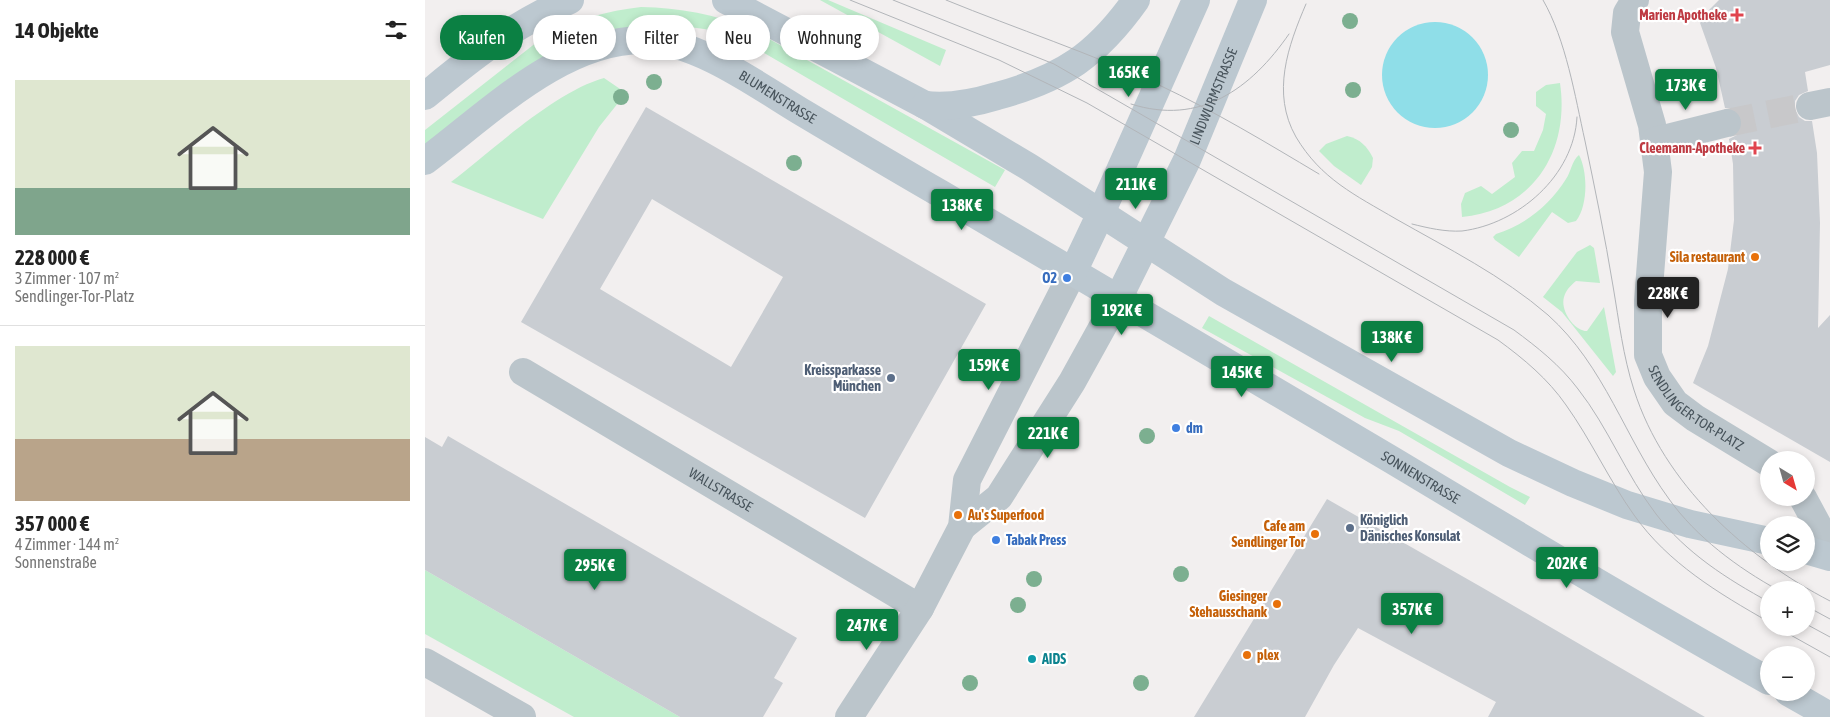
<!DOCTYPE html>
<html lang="de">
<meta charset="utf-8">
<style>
:root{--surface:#fff;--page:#f6f6f6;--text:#222;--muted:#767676;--line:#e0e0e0;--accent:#0b8043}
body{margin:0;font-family:"Asap Condensed",sans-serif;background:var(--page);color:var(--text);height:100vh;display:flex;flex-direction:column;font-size:19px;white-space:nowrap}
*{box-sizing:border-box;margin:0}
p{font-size:16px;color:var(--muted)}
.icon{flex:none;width:28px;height:28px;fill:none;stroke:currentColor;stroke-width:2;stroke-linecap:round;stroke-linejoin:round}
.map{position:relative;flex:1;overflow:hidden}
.details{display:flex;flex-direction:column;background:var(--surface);width:425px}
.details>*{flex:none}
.guide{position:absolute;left:15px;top:15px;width:475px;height:45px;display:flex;gap:10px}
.needle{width:32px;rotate:143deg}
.fabs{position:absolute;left:1335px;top:451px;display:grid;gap:10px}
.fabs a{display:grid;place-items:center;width:55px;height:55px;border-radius:50%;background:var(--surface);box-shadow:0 2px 8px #0003;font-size:25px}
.price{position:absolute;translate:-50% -42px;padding:0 11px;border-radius:5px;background:var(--accent);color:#fff;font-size:16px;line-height:32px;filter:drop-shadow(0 1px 2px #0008)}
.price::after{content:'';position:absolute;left:50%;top:30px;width:15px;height:11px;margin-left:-8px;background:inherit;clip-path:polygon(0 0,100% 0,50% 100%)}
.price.selected{background:#222;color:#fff}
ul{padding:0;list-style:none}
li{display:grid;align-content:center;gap:10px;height:265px;padding:0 15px}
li+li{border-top:1px solid var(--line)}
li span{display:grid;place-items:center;height:155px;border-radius:0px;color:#555}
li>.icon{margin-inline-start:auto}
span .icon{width:90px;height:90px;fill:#fffc;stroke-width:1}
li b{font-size:21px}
h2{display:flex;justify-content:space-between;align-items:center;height:60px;padding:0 15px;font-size:21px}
.tag{padding:0 18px;border-radius:22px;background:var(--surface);box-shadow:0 2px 8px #0003;font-size:18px;line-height:45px}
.tag.selected{background:var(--accent);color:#fff}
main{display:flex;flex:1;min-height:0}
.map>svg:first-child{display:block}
.green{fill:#c0edcd}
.water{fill:#8fdee8}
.building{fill:#c9cdd2;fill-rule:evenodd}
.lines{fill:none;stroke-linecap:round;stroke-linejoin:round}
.street-tunnel{stroke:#c8c8ca;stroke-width:28;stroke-dasharray:28 14;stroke-linecap:butt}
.street{stroke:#bbc5cb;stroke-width:28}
.secondary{stroke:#bcc8d0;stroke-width:28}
.tram{stroke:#b2b5b9;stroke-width:1}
.tree{fill:#7caf90}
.health-dot{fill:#e0444e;stroke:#fff;stroke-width:2}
.food-dot{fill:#e8710a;stroke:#fff;stroke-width:2}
.shop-dot{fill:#3f7fe0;stroke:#fff;stroke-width:2}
.service-dot{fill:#5c6f8a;stroke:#fff;stroke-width:2}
.culture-dot{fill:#0f9aa8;stroke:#fff;stroke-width:2}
.labels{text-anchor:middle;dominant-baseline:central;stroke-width:4.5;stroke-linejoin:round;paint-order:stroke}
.health-label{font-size:14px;font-weight:bold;fill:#be3a42;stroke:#fff;text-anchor:end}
.street-label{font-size:14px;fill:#48545c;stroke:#fff}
.food-label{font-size:14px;font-weight:bold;fill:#c56008;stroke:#fff;text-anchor:end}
.shop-label{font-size:14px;font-weight:bold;fill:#366cbe;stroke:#fff;text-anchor:start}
.service-label{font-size:14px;font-weight:bold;fill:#4e5e75;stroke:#fff;text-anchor:end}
.culture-label{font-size:14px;font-weight:bold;fill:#0d838f;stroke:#fff;text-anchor:start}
</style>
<main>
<section class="details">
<h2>14 Objekte<svg class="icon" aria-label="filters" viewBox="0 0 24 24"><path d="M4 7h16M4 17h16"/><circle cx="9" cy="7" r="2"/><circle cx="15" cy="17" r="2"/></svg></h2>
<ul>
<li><span style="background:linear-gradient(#dfe7d0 70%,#7fa58c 0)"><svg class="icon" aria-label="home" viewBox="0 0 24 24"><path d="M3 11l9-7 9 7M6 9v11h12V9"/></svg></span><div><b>228 000 €</b><p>3 Zimmer · 107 m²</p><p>Sendlinger-Tor-Platz</p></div></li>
<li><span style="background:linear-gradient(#dfe7d0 60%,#b9a48a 0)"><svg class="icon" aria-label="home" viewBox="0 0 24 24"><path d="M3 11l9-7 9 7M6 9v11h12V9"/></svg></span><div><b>357 000 €</b><p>4 Zimmer · 144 m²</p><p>Sonnenstraße</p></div></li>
</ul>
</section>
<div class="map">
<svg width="1405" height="717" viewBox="0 0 1405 717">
<rect width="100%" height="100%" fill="#f2efef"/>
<g class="green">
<path d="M395,0H403L521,50L515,66Z"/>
<path d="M216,7C255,8 290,14 326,29L580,170L570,187L308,35C170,0 100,70 0,148V130L121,35C152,19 182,11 216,7Z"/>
<path d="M179,78L201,93L174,127L118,219L26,182C68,150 129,92 179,78Z"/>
<path d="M1135,83C1145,151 1108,210 1037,217L1036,204L1040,193L1056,186L1067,194L1090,177L1087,163L1097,151H1109L1118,130L1121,114L1111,106V92L1121,85Z"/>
<path d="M922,136C935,139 942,146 948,158L947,167L936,185L909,166L894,151L901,144Z"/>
<path d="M1154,155C1163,172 1163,206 1151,221L1143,223L1127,212L1094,257L1070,240L1068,237L1071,234C1100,225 1125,205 1141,179C1146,172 1147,160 1154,155Z"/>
<path d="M1165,245L1169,248L1175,283L1151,281C1145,286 1141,290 1139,297C1135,310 1149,331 1162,331L1179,307L1191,372L1188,376L1137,312L1118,297L1152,252Z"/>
<path d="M784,316L1085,487L1105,497L1100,505L974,431L940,418L777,328Z"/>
<path d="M0,570L255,717H149L0,634Z"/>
</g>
<circle class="water" cx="1010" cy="75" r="53"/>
<g class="building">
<path d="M1294,0H1405V65L1380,72L1383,91L1374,95L1370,101V109L1374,117L1380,121H1387L1392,153L1395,223L1393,328L1405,315V462L1268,383L1283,346L1303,269L1309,220L1308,164L1304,139L1312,135L1317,127V119L1314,113L1307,108H1300L1291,68L1274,20Z"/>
<path d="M221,107L561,304L440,518L96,322ZM227,199L358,277L306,367L175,289Z"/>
<path d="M23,436L372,638L349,678L358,683L338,717H255L0,570V437L17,447Z"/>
<path d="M902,499L1058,588L1280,717H1063L1071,702L933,628L909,665L880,717H769Z"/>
</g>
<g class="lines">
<path class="street-tunnel" d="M1302,123L1385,106"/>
<g class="street">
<path id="s1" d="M1210,0L1202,13L1200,32L1227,125L1233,172L1223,301V355L1232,377L1250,403L1270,418L1344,463"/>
<path d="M1385,106L1405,102"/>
<path d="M1230,141L1302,123"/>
<path id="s2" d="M98,372L495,608"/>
<path d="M1378,498L1405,548"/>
<path d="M537,527L574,497L647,382L693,299"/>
<path d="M0,662L97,717"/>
<path d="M424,717L495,608L537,527L542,480L648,272"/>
</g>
<g class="secondary">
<path d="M301,0L500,105L604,167L798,292L1084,453L1148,483L1202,505L1265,524L1344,541"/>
<path d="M0,96C46,58 90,23 145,0"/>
<path d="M500,105C525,108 549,103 572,96C638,78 672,55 711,0"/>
<path id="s3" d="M0,161C63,114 138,38 221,40C272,41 332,85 375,111C422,139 469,167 516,194C666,283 817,371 967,460C1092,535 1217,610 1344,681"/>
<path d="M648,272L676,213L771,0"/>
<path id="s4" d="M693,299L762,160L828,0"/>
<path d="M1381,550L1405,557"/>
<path d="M1363,692L1405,716"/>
</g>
<g class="tram">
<path d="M425,0L574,60L662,103L1073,340C1099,359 1123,379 1141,405C1166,440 1184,480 1209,515C1243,563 1293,593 1344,622"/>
<path d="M468,0L629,64L1089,330C1112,347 1135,365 1153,389C1183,427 1201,475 1231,514C1261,553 1302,579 1344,602"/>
<path d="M521,0C592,29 665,53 734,85C789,111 842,143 894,174"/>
<path d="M1118,0C1141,40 1150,96 1160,141C1170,189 1180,237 1188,286C1194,321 1198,356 1209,390C1239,484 1320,557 1405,601"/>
<path d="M881,4C863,46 846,93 871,137C896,179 930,195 971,219C1022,248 1078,276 1123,315C1180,366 1200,439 1244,499C1271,537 1313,568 1353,590"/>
<path d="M706,104C775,126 826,89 864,34"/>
<path d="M987,224C1003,228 1020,232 1037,231C1093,224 1149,176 1152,117"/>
<path d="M1381,606L1405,619"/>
<path d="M1381,624L1405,637"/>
<path d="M1353,628L1405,657"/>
</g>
</g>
<g class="tree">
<circle cx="925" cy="21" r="8"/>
<circle cx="229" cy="82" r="8"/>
<circle cx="928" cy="90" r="8"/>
<circle cx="196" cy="97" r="8"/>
<circle cx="1086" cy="130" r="8"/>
<circle cx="369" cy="163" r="8"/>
<circle cx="722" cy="436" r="8"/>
<circle cx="756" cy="574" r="8"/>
<circle cx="609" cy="579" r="8"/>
<circle cx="593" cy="605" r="8"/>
<circle cx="545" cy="683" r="8"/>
<circle cx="716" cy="683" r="8"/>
</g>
<g class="health-dot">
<path d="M1309.5 7.5h5v5h5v5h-5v5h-5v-5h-5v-5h5z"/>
<path d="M1327.5 140.5h5v5h5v5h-5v5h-5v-5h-5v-5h5z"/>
</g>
<g class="food-dot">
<circle cx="1330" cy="257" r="5"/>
<circle cx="533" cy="515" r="5"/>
<circle cx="890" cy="534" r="5"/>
<circle cx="852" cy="604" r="5"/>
<circle cx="822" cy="655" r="5"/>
</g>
<g class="shop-dot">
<circle cx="642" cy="278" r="5"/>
<circle cx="751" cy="428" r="5"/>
<circle cx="571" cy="540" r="5"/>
</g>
<g class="service-dot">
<circle cx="466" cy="378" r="5"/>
<circle cx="925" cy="528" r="5"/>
</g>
<circle class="culture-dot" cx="607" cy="659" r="5"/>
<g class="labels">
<g class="health-label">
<text x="1302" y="15">Marien Apotheke</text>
<text x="1320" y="148">Cleemann-Apotheke</text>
</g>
<g class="street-label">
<text stroke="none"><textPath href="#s4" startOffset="224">LINDWURMSTRASSE</textPath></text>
<text stroke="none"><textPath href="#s3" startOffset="402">BLUMENSTRASSE</textPath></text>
<text stroke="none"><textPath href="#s1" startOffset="436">SENDLINGER-TOR-PLATZ</textPath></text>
<text stroke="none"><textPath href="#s3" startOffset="1149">SONNENSTRASSE</textPath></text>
<text stroke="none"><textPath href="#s2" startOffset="230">WALLSTRASSE</textPath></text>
</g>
<g class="food-label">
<text x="1320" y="257">Sila restaurant</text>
<text x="543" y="515" text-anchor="start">Au's Superfood</text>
<text x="880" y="526">Cafe am<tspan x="880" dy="16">Sendlinger Tor</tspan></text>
<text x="842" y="596">Giesinger<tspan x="842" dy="16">Stehausschank</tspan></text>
<text x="832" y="655" text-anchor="start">plex</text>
</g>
<g class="shop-label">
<text x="632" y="278" text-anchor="end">O2</text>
<text x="761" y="428">dm</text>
<text x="581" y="540">Tabak Press</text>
</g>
<g class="service-label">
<text x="456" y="370">Kreissparkasse<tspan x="456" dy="16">München</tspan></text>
<text x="935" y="520" text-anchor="start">Königlich<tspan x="935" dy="16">Dänisches Konsulat</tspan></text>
</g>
<g class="culture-label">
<text x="617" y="659">AIDS</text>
</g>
</g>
</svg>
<div class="fabs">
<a><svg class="needle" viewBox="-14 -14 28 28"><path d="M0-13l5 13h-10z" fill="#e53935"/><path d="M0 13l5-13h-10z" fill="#767676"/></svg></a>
<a><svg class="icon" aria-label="layers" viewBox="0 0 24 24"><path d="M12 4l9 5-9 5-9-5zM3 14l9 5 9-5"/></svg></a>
<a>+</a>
<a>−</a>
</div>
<b class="price" style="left:704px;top:98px">165K €</b>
<b class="price" style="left:1261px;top:111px">173K €</b>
<b class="price" style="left:711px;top:210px">211K €</b>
<b class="price" style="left:537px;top:231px">138K €</b>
<b class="price selected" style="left:1243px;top:319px">228K €</b>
<b class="price" style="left:697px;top:336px">192K €</b>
<b class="price" style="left:967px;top:363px">138K €</b>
<b class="price" style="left:564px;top:391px">159K €</b>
<b class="price" style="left:817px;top:398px">145K €</b>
<b class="price" style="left:623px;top:459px">221K €</b>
<b class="price" style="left:1142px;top:589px">202K €</b>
<b class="price" style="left:170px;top:591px">295K €</b>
<b class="price" style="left:987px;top:635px">357K €</b>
<b class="price" style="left:442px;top:651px">247K €</b>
<div class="guide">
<a class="tag selected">Kaufen</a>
<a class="tag">Mieten</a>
<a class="tag">Filter</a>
<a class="tag">Neu</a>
<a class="tag">Wohnung</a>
</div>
</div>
</main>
